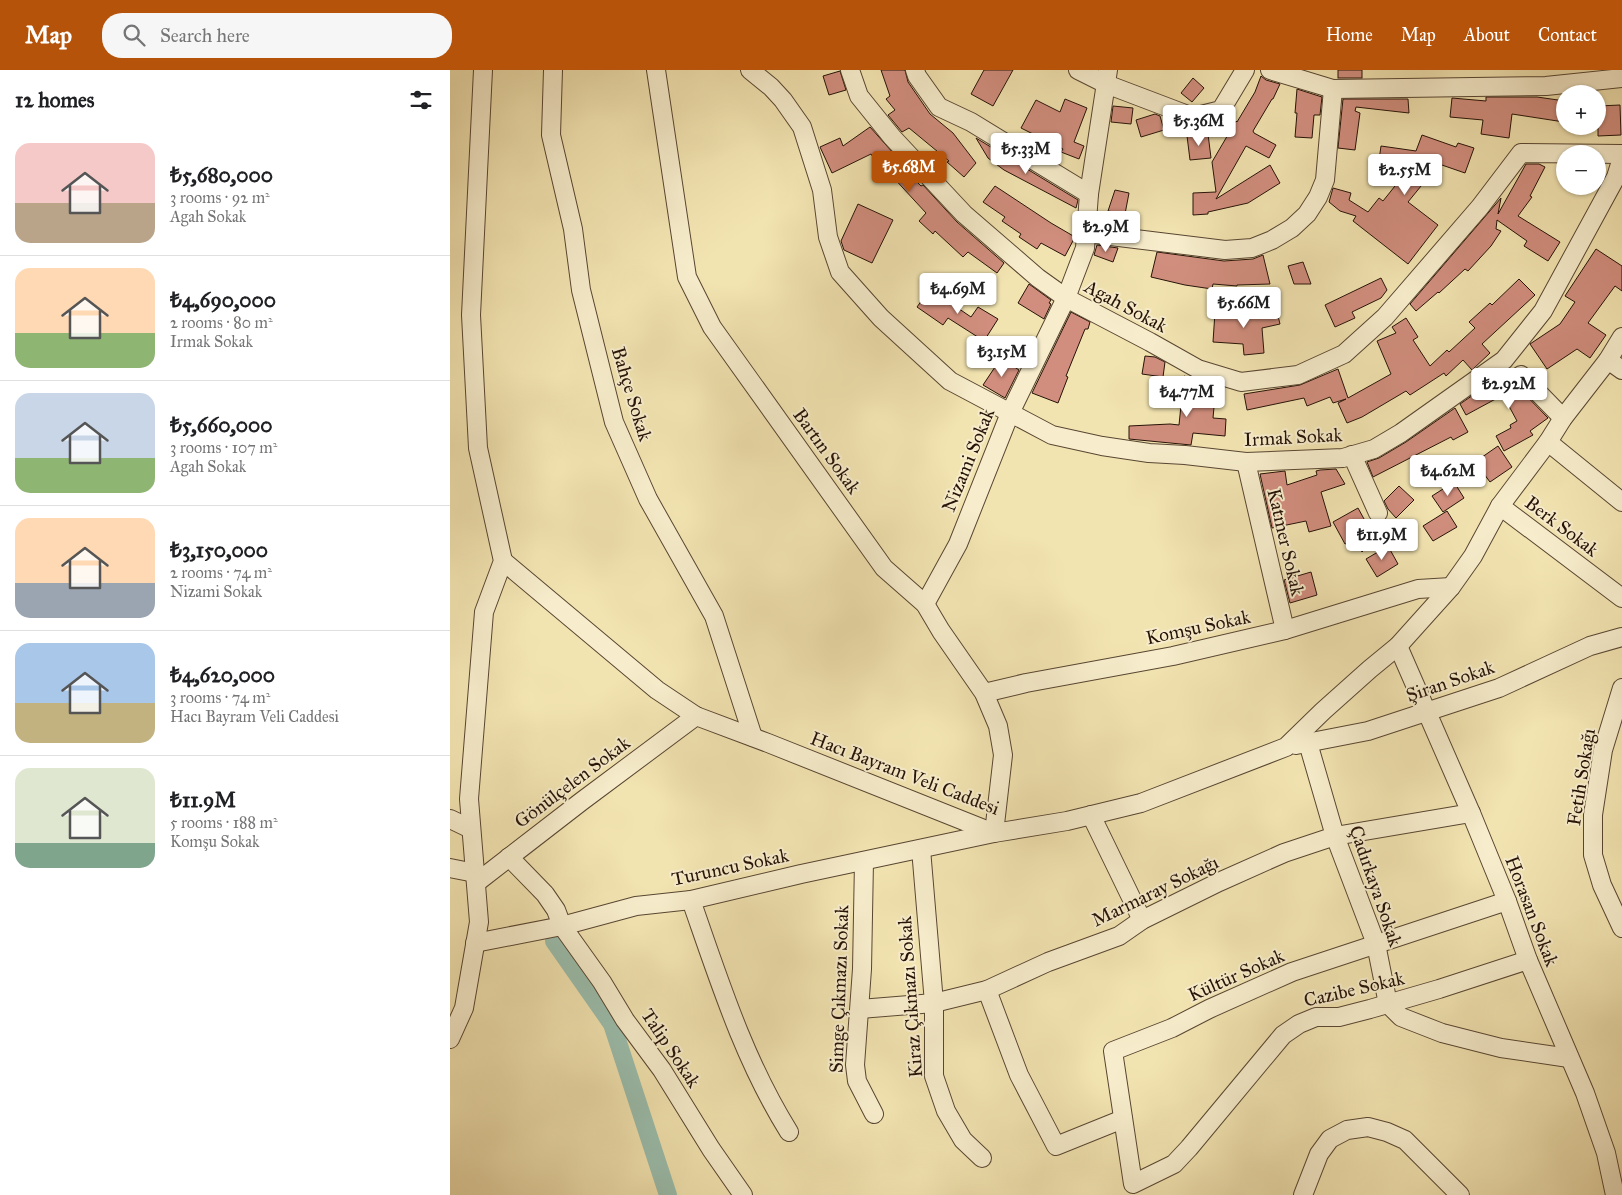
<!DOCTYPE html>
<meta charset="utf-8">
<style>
:root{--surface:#fff;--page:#f6f6f6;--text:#202124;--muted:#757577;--line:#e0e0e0;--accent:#b45309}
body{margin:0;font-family:"IM FELL Great Primer",serif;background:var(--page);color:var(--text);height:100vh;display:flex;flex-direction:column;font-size:19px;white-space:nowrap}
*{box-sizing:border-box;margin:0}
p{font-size:16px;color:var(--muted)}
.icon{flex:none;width:28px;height:28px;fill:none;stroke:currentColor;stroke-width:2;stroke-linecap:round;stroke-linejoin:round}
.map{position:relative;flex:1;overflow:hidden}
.details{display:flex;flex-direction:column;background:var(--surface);width:450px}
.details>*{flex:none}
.fabs{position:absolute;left:1106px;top:15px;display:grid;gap:10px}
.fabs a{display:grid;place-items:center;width:50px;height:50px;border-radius:50%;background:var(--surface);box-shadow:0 1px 4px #0004;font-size:25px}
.price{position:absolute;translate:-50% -42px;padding:0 11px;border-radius:5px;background:#fff;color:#222;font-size:16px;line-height:32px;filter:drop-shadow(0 1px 2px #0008)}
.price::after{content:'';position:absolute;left:50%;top:30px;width:15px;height:11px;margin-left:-8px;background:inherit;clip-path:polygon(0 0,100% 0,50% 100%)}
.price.on{background:var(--accent);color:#fff}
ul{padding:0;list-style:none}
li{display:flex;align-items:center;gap:15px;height:125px;padding:0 15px}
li+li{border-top:1px solid var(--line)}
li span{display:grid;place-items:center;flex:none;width:140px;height:100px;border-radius:15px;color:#555}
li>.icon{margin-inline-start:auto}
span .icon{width:60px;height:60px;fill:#fffc;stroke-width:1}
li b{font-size:21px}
h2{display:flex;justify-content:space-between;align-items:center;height:60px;padding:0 15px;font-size:21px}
header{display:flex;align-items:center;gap:30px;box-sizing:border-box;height:70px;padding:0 25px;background:var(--accent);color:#fff}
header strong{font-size:24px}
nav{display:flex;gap:28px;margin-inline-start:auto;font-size:18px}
.search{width:350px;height:45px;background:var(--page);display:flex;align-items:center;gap:12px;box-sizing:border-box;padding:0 18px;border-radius:20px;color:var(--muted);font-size:19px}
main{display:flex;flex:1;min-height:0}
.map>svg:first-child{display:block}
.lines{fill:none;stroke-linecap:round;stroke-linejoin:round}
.canal{stroke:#9bbead;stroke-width:18}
.building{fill:#d18e7e;stroke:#261207}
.minor-casing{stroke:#594632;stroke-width:20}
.minor{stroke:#f7edcc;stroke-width:18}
.labels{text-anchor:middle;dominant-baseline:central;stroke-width:4;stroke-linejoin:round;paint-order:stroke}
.street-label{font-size:19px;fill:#261207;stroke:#f7edcc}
</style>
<header>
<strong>Map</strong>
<div class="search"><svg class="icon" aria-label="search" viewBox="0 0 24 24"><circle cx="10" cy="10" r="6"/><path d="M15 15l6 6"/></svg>Search here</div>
<nav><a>Home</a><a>Map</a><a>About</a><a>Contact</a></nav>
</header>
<main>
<section class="details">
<h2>12 homes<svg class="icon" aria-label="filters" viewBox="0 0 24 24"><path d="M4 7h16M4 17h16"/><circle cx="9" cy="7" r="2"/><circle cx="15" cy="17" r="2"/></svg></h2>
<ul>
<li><span style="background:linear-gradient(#f6c9c9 60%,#b9a48a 0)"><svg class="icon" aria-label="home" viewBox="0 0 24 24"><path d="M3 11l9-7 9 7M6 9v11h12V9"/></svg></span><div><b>₺5,680,000</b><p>3 rooms · 92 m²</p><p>Agah Sokak</p></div></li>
<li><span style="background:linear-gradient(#ffd9b3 65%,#8fb573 0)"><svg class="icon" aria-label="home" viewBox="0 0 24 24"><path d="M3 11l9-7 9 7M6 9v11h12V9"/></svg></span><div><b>₺4,690,000</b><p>2 rooms · 80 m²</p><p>Irmak Sokak</p></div></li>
<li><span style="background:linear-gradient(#c9d6e8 65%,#8fb573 0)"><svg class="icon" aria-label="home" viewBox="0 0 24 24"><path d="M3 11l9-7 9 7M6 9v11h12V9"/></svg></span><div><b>₺5,660,000</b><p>3 rooms · 107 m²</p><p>Agah Sokak</p></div></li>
<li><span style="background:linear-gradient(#ffd9b3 65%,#9aa5b1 0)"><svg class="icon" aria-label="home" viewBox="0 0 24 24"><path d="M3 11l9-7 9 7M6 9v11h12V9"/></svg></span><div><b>₺3,150,000</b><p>2 rooms · 74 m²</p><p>Nizami Sokak</p></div></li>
<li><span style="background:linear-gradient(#a9c7e8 60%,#c2b280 0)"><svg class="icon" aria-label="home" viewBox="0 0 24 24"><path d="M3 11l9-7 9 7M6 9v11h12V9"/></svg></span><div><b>₺4,620,000</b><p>3 rooms · 74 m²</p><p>Hacı Bayram Veli Caddesi</p></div></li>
<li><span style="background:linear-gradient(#dfe7d0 75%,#7fa58c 0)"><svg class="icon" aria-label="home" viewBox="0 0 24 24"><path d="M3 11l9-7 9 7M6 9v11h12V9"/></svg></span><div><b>₺11.9M</b><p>5 rooms · 188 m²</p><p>Komşu Sokak</p></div></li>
</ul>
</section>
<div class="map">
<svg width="1172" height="1125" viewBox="0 0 1172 1125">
<rect width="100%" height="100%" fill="#f2e4b1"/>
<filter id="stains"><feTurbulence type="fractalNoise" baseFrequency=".004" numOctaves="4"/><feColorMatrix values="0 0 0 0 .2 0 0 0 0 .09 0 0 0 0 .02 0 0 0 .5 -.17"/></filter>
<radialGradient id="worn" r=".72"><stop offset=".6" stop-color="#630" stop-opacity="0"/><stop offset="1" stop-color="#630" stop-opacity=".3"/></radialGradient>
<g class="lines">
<path class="canal" d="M104,871L162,954L218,1125"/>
</g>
<g class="building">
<path d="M431,0H455L458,12L480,44L503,63L526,93L514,107L497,92L499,91L459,58L452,62L438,45L445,40L436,29L440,26Z"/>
<path d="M534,0H563L543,36L521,24Z"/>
<rect x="888" y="0" width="24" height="8"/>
<path d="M390,1L396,20L379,25L373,6Z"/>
<path d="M811,6L816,10L830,14L823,29H822L803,61L804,63L826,75L819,88L796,76L766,129L820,95L830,113L798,133L758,142V144L743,145V123L766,122L762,92L786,51L787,52L805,22Z"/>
<path d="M743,8L754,18L742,32L731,23Z"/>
<path d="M847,19L872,27L870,45H864L862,68L845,67L847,43H845Z"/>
<path d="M1036,27H1087L1115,31L1114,52L1062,44L1059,68L1031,64L1033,50L1000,47L1002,28L1036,31Z"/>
<path d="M615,29L637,38L624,72L634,76L629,89L611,82L613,79L571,58L586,30L610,42Z"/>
<path d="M893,29H958L959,43L906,37L905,41L910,43L905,80L888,78Z"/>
<path d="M1170,35L1171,65L1148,66V36Z"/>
<path d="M663,36L683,38L681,54L661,52Z"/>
<path d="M705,44L710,46L714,60L691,67L686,50Z"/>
<path d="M420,57L444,84L461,113L465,110L471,116L473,115L507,152L554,193L547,203L518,182L513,187L485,161L483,164L469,151L476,143L441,105L436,108L421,84L382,103L370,77L390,68L393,76Z"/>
<path d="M758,64L761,88L740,90L737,66Z"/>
<path d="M972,65L1006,77L1008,73L1024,78L1015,103L989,94L958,132L988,155L958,194L903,151L906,146L890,141L879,132L883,118L901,123L899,130L918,142L929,128L933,131L957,101L928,97L931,76L966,81Z"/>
<path d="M526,68L628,130L626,138L554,100L538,88Z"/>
<path d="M1076,94H1089L1095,97L1080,126L1082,127L1068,146L1110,172L1098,191L1074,176L1077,171L1047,150L1046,159L1051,161L1041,176L1018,201L1015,199L989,223L988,222L966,241L960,234L1051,128L1048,144Z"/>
<path d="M545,116L601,153L625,167L615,186L591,173L587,179L569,167L571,164L552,151L555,147L533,132Z"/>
<path d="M665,120L679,123L675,144L658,141Z"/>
<path d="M408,134L443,150L422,193L394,180L391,171Z"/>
<path d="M647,175L668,178L663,192L644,185Z"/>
<path d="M1146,179L1172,196V221L1165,216L1138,253L1156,265L1140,288L1127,279L1097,299L1080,274L1110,254L1125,232L1115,226Z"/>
<path d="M707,182L774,191L803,189L813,185L820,214L787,215V216L763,214L762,219L735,215L701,207Z"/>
<path d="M853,192L861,214H844L838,196Z"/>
<path d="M931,208L937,220L931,228L902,242L905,248L885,257L875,235Z"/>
<path d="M1069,209L1085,225L1032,274L1040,283L1022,300L1013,290L996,306L994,303L960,325L956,321L912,347L897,353L888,333L896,329L883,333L880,327L857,336L854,328L797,340L794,324L850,315L888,299L898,328L941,304L927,271L946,263L942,257L956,248L968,267L963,270L980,296L997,280L999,282L1025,258L1019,252L1040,233L1042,235Z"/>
<path d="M579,214L601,230L599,233L601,234L594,249L568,233Z"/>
<path d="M480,219L521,247L528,237L548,249L534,271L498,248L493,255L467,237Z"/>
<path d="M826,238L830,254L812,258L814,283L794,285L793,274L763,272L765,242L799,244Z"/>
<path d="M621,242L640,252L638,259H635L616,306L618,307L608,333L582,323Z"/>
<path d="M695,286L705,287L715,292L713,307L692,304Z"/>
<path d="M551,288L569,300L555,328L533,315Z"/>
<path d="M1061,303L1063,312L1098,348L1080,361L1083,365L1054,381L1046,366L1061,358L1060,355L1067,351L1053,325L1016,345L1010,334L1032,319Z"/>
<path d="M734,306L766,316L763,348L776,349L775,366L743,363L741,375L679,369V356L720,354L729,355Z"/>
<path d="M1005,338L1018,362L1003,370L1001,367L923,407L917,392L929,388L956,372Z"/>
<path d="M1048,376L1062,397L1040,412L1025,392Z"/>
<path d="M886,399L895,414L871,422L881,456L859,462L856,451L822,458L810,404L835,401L837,415L867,405L866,401L870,400Z"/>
<path d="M1004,412L1014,428L993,442L982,426Z"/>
<path d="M949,416L964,430L946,448L938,439L934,431Z"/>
<path d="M908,438L925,469L912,482L904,469L895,474L883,452Z"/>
<path d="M997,441L1007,457L983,471L973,456Z"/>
<path d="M938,476L948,494L927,507L916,489Z"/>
<path d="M861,502L867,525L840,533L834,510Z"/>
</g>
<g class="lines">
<defs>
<g id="minor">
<path d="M103,0L101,65L123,159L131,220L164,352L198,429L264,546L303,667"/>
<path d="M300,0L321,17L333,30L352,57L372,120L378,167L390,202L431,248L500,311L602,365L652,376L699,383L735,385L796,392L893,388L924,379L951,363L1054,290L1093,241L1166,107L1172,88"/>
<path d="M400,0L409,26L442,67L514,144L588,208L616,228L700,272L748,299L791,312L848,305L894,284L935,247L1030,137L1071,83L1172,84"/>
<path d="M465,0L467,6L489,37L521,52L639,124"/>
<path d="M628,0L656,14L743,47L771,40L795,0"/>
<path d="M820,0L883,19L1096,16L1172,8"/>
<path d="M636,163L775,180L802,178L822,170L842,158L857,144L868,127L875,110L883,19"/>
<path d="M1158,290L1172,300"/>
<path d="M1071,305L1113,348"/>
<path d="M1098,372L1172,432"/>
<path d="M902,385L928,443"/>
<path d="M796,392L835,560"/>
<path d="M1050,436L1172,528"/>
<path d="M53,491L207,620L246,646L318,673L544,763L617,751L691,733L836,677L873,641L920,599L948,576L1001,517L1023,486L1050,436L1098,372L1113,348L1158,290L1172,267"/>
<path d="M475,534L508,474L560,343L616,228L635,178L639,124L658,0"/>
<path d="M948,576L1021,743L1057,831L1078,890L1135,1023L1156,1083L1165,1125"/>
<path d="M1172,618L1153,680L1143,745V785L1152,815L1172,858"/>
<path d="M534,623L576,613L723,586L835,560L968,519L1001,517"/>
<path d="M858,673L885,766L926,874L938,934L951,947L992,963L1051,978L1119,988"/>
<path d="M846,675L918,661L1049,618L1140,576L1172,567"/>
<path d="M641,745L692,850"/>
<path d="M0,749L21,759"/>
<path d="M471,779L484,933V1006L496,1041L513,1070L532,1088"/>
<path d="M59,787L95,824L106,840L112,856L152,912L175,950L212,1000L261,1079L293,1125"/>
<path d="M414,791L412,899L405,995L407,1011L424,1044"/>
<path d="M0,798L25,803"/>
<path d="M26,813L132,731L246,646"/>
<path d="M241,830C269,910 294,990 339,1062"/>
<path d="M1057,831L842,902L759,939L722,958L663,981L683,1114L724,1094L739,1078L833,965L849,954L866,947H889L920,939L989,919L1078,890"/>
<path d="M25,873L112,856L186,836L241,830L351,804L544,763L553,685L548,656L534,623L491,561L475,534L434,498L262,257L237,207L206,0"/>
<path d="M537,920L569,1005L606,1076L673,1049"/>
<path d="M410,939L484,933L537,920L598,892L669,866L692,850L769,812L834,783L885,766L1021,743"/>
<path d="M0,969L14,938L29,852L19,729L34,542L53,491L28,378L21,245L33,0"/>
<path d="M853,1125L869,1084L880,1069L897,1060L918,1057L937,1062L955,1070L1010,1125"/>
</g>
</defs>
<use href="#minor" class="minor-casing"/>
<use href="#minor" class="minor"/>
</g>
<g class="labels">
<g class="street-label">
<text transform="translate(676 236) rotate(28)">Agah Sokak</text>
<text transform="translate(182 324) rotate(73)">Bahçe Sokak</text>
<text transform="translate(843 367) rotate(-3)">Irmak Sokak</text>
<text transform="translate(377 381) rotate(54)">Bartın Sokak</text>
<text transform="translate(518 390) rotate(-68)">Nizami Sokak</text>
<text transform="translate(1112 456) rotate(37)">Berk Sokak</text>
<text transform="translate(836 472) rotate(77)">Katmer Sokak</text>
<text transform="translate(748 557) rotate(-12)">Komşu Sokak</text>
<text transform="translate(1000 611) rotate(-19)">Şiran Sokak</text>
<text transform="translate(455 703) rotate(21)">Hacı Bayram Veli Caddesi</text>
<text transform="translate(1131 707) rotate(-81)">Fetih Sokağı</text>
<text transform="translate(122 712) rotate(-37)">Gönülçelen Sokak</text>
<text transform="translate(280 797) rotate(-12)">Turuncu Sokak</text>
<text transform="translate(926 816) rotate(71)">Çadırkaya Sokak</text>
<text transform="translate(705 821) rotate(-26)">Marmaray Sokağı</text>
<text transform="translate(1082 841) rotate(69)">Horasan Sokak</text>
<text transform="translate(786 905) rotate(-24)">Kültür Sokak</text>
<text transform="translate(389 919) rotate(-88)">Simge Çıkmazı Sokak</text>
<text transform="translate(904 919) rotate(-13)">Cazibe Sokak</text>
<text transform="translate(460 927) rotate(-94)">Kiraz Çıkmazı Sokak</text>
<text transform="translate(221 978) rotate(56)">Talip Sokak</text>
</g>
</g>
<rect width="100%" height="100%" filter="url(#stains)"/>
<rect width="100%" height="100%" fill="url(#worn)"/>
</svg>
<div class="fabs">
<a>+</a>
<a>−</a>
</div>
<b class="price" style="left:749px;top:77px">₺5.36M</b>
<b class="price" style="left:576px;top:105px">₺5.33M</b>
<b class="price on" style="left:459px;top:123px">₺5.68M</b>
<b class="price" style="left:955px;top:126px">₺2.55M</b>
<b class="price" style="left:656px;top:183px">₺2.9M</b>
<b class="price" style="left:508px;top:245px">₺4.69M</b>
<b class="price" style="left:794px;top:259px">₺5.66M</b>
<b class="price" style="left:552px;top:308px">₺3.15M</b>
<b class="price" style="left:1059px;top:340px">₺2.92M</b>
<b class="price" style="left:737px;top:348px">₺4.77M</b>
<b class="price" style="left:998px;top:427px">₺4.62M</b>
<b class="price" style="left:932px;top:491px">₺11.9M</b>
</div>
</main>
